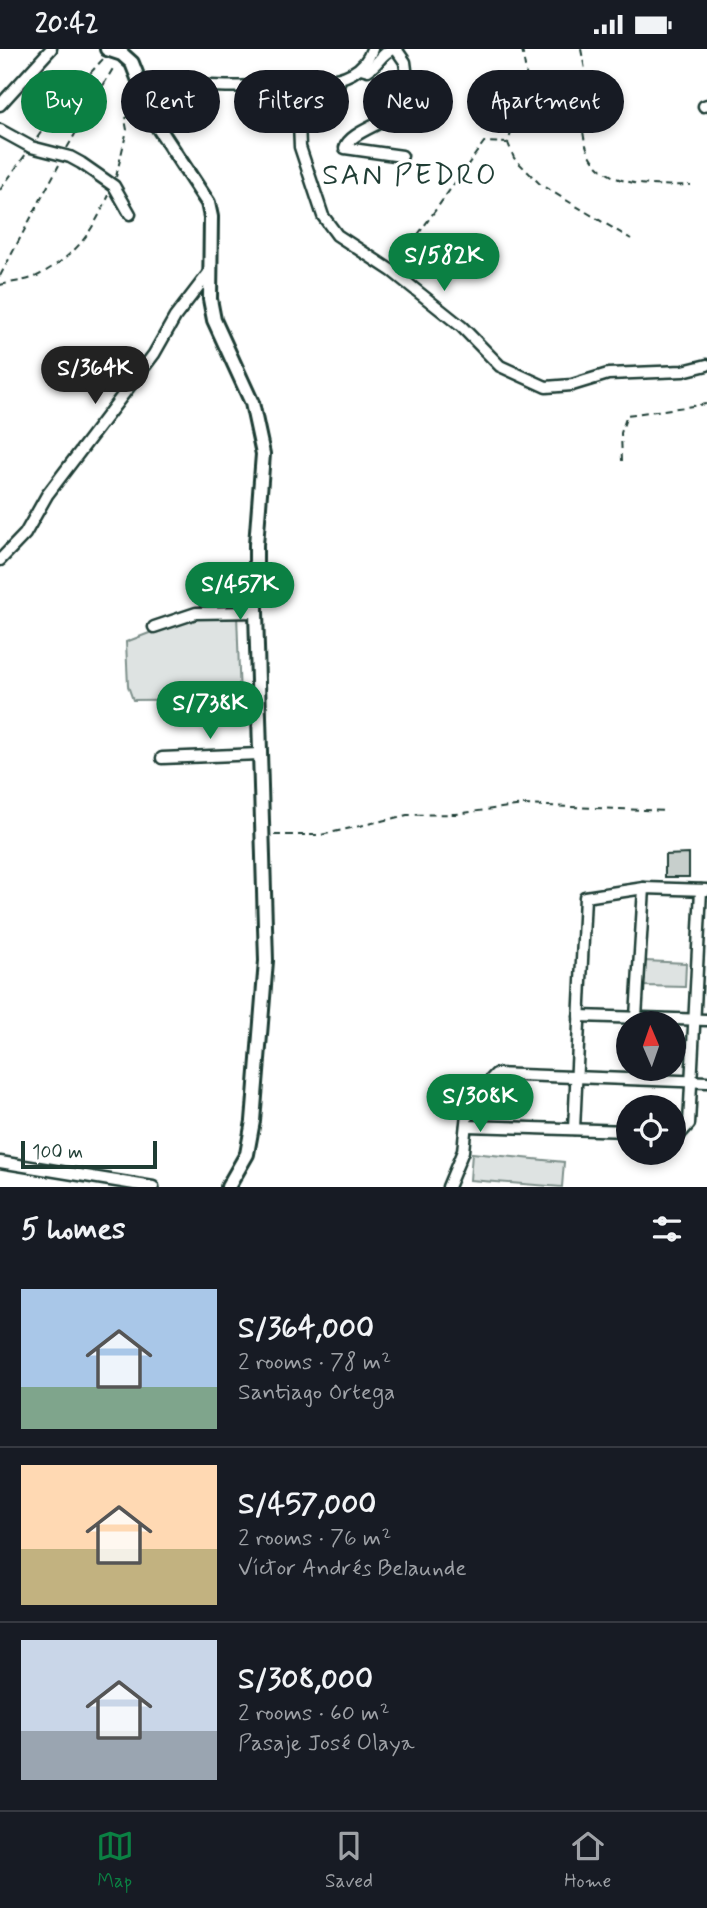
<!DOCTYPE html>
<meta charset="utf-8">
<style>
:root{--surface:#171b24;--page:#20242c;--text:#f1f3f6;--muted:#9ea1a6;--line:#363941;--accent:#0b8043}
body{margin:0;font-family:Mynerve,sans-serif;background:var(--page);color:var(--text);height:100vh;display:flex;flex-direction:column;font-size:26px;white-space:nowrap}
*{box-sizing:border-box;margin:0}
p{font-size:23px;color:var(--muted)}
.icon{flex:none;width:38px;height:38px;fill:none;stroke:currentColor;stroke-width:2;stroke-linecap:round;stroke-linejoin:round}
.map{position:relative;height:1138px;overflow:hidden}
.drawer{display:flex;flex-direction:column;background:var(--surface);flex:1}
.drawer>*{flex:none}
.guide{position:absolute;left:21px;top:21px;width:665px;height:63px;display:flex;gap:14px}
.needle{width:46px;rotate:358deg}
.buttons{position:absolute;left:616px;top:962px;display:grid;gap:14px}
.buttons a{display:grid;place-items:center;width:70px;height:70px;border-radius:50%;background:var(--surface);box-shadow:0 4px 10px #0003;font-size:35px}
.scale{position:absolute;left:21px;bottom:18px;width:136px;box-sizing:border-box;padding-left:7px;border:4px solid #1f3d34;border-top:0;font-size:19px;line-height:24px;white-space:nowrap;color:#1f3d34;-webkit-text-stroke:5px #fff;paint-order:stroke}
.price{position:absolute;translate:-50% -60px;padding:0 16px;border-radius:24px;background:var(--accent);color:#fff;font-size:23px;line-height:46px;filter:drop-shadow(0 2px 4px #0008)}
.price::after{content:'';position:absolute;left:50%;top:42px;width:21px;height:16px;margin-left:-10px;background:inherit;clip-path:polygon(0 0,100% 0,50% 100%)}
.price.active{background:#222;color:#fff}
ul{padding:0;list-style:none}
li{display:flex;align-items:center;gap:21px;height:175px;padding:0 21px}
li+li{border-top:2px solid var(--line)}
li span{display:grid;place-items:center;flex:none;width:196px;height:140px;border-radius:0px;color:#555}
li>.icon{margin-inline-start:auto}
span .icon{width:84px;height:84px;fill:#fffc;stroke-width:1}
li b{font-size:30px}
h2{display:flex;justify-content:space-between;align-items:center;height:84px;padding:0 21px;font-size:30px}
.chip{padding:0 24px;border-radius:32px;background:var(--surface);box-shadow:0 4px 10px #0003;font-size:24px;line-height:63px}
.chip.active{background:var(--accent);color:#fff}
.status{display:flex;justify-content:space-between;align-items:center;height:49px;padding:0 35px;background:var(--surface);direction:ltr}
.status svg{height:19px;fill:currentColor}
.menu{display:flex;justify-content:space-around;align-items:center;height:98px;border-top:2px solid var(--line);background:var(--surface);font-size:19px;color:var(--muted)}
.menu a{display:grid;justify-items:center;gap:4px}
.menu .active{color:var(--accent)}
.map>svg:first-child{display:block}
.green{fill:#dee3e2;stroke:#7e908b;stroke-width:2}
.building{fill:#c7cfcc;stroke:#1f3d34;stroke-width:2}
.lines{fill:none;stroke-linecap:round;stroke-linejoin:round}
.minor-casing{stroke:#1f3d34;stroke-width:15}
.major-casing{stroke:#1f3d34;stroke-width:18}
.path{stroke:#1f3d34;stroke-width:2;stroke-dasharray:7 5;stroke-linecap:butt}
.minor{stroke:#fff;stroke-width:10}
.major{stroke:#fff;stroke-width:12}
.labels{text-anchor:middle;dominant-baseline:central;stroke-width:7;stroke-linejoin:round;paint-order:stroke}
.neighbourhood-label{font-size:30px;letter-spacing:2px;fill:#1f3d34;stroke:#fff}
</style>
<div class="status"><b>20:42</b><svg viewBox="0 0 49 12"><path d="M0 12V9h3v3zM5 12V6h3v6zM10 12V3h3v9zM15 12V0h3v12zM26 1h20v11H26zM47 4h2v5h-2z"/></svg></div>
<div class="map">
<svg width="707" height="1138" viewBox="0 0 707 1138">
<rect width="100%" height="100%" fill="#fff"/>
<filter id="ink" filterUnits="userSpaceOnUse"><feTurbulence type="fractalNoise" baseFrequency=".0143" numOctaves="2"/><feDisplacementMap in="SourceGraphic" scale="14" xChannelSelector="R" yChannelSelector="G"/><feConvolveMatrix kernelMatrix="1 2 1 2 8 2 1 2 1" color-interpolation-filters="sRGB"/></filter>
<g filter="url(#ink)">
<g class="green">
<path d="M237,565L240,650L133,651L128,637L126,593L196,566Z"/>
<path d="M645,912L686,914L685,938L644,937Z"/>
<path d="M472,1104L564,1113L562,1138L470,1131Z"/>
</g>
<path class="building" d="M689,805V828H665V806Z"/>
<g class="lines">
<defs>
<g id="minor">
<path d="M396,0L405,13L410,52C393,74 350,81 345,99L402,107"/>
<path d="M361,19L368,21C379,15 381,4 393,0"/>
<path d="M340,30C336,50 323,53 305,58L299,73L300,98L323,167L337,186L392,222L462,278L500,317L546,338L572,336L608,325L683,322L707,316"/>
<path d="M143,37C179,32 214,40 251,37C269,36 287,28 305,27C310,27 315,30 320,31C343,32 365,22 372,0"/>
<path d="M0,56L51,0"/>
<path d="M704,57L707,56"/>
<path d="M0,81L31,98L70,108L81,114L114,137L130,165"/>
<path d="M0,511L25,485L47,446L154,305L175,268L211,221"/>
<path d="M154,578L196,564L256,563"/>
<path d="M162,709L259,705"/>
<path d="M579,967L707,971"/>
<path d="M636,968L644,839"/>
<path d="M466,1077L628,1082"/>
<path d="M574,1080L585,848L644,839L707,841"/>
<path d="M674,1083L681,1084L689,1075L701,841"/>
<path d="M0,1113L153,1138"/>
<path d="M448,1138L463,1102L468,1055L496,1025L707,1033"/>
</g>
<path id="major" d="M107,0L122,5L132,14L156,75L208,154L211,168L210,250L214,271L252,354L263,405L256,496V563L266,912L253,1072L247,1105L228,1138"/>
</defs>
<use href="#minor" class="minor-casing"/>
<use href="#major" class="major-casing"/>
<g class="path">
<path d="M522,0L527,30L508,94L514,109L541,136L631,190"/>
<path d="M581,0C583,11 586,22 586,32C585,48 581,66 583,82C590,140 645,137 691,136"/>
<path d="M37,89L56,62L103,10"/>
<path d="M67,99L115,16"/>
<path d="M116,128L127,81L125,70L137,61"/>
<path d="M0,141L26,105"/>
<path d="M397,215L484,93L507,94"/>
<path d="M0,227L59,116"/>
<path d="M0,236C11,233 27,232 37,227C78,205 90,186 109,146"/>
<path d="M622,412L621,384L627,366L707,355"/>
<path d="M274,786H321L407,766L456,765L523,756L667,762"/>
</g>
<use href="#minor" class="minor"/>
<use href="#major" class="major"/>
</g>
</g>
<g class="labels">
<g class="neighbourhood-label">
<text x="410" y="126">SAN PEDRO</text>
</g>
</g>
</svg>
<div class="buttons">
<a><svg class="needle" viewBox="-14 -14 28 28"><path d="M0-13l5 13h-10z" fill="#e53935"/><path d="M0 13l5-13h-10z" fill="#9ea1a6"/></svg></a>
<a><svg class="icon" aria-label="locate" viewBox="0 0 24 24"><circle cx="12" cy="12" r="6"/><path d="M12 2v4M12 18v4M2 12h4M18 12h4"/></svg></a>
</div>
<div class="scale">100 m</div>
<b class="price" style="left:444px;top:244px">S/582K</b>
<b class="price active" style="left:95px;top:357px">S/364K</b>
<b class="price" style="left:240px;top:573px">S/457K</b>
<b class="price" style="left:210px;top:692px">S/738K</b>
<b class="price" style="left:480px;top:1085px">S/308K</b>
<div class="guide">
<a class="chip active">Buy</a>
<a class="chip">Rent</a>
<a class="chip">Filters</a>
<a class="chip">New</a>
<a class="chip">Apartment</a>
</div>
</div>
<section class="drawer">
<h2>5 homes<svg class="icon" aria-label="filters" viewBox="0 0 24 24"><path d="M4 7h16M4 17h16"/><circle cx="9" cy="7" r="2"/><circle cx="15" cy="17" r="2"/></svg></h2>
<ul>
<li><span style="background:linear-gradient(#a9c7e8 70%,#7fa58c 0)"><svg class="icon" aria-label="home" viewBox="0 0 24 24"><path d="M3 11l9-7 9 7M6 9v11h12V9"/></svg></span><div><b>S/364,000</b><p>2 rooms · 78 m²</p><p>Santiago Ortega</p></div></li>
<li><span style="background:linear-gradient(#ffd9b3 60%,#c2b280 0)"><svg class="icon" aria-label="home" viewBox="0 0 24 24"><path d="M3 11l9-7 9 7M6 9v11h12V9"/></svg></span><div><b>S/457,000</b><p>2 rooms · 76 m²</p><p>Víctor Andrés Belaunde</p></div></li>
<li><span style="background:linear-gradient(#c9d6e8 65%,#9aa5b1 0)"><svg class="icon" aria-label="home" viewBox="0 0 24 24"><path d="M3 11l9-7 9 7M6 9v11h12V9"/></svg></span><div><b>S/308,000</b><p>2 rooms · 60 m²</p><p>Pasaje José Olaya</p></div></li>
</ul>
</section>
<nav class="menu">
<a class="active"><svg class="icon" aria-label="map" viewBox="0 0 24 24"><path d="M3 6l6-2 6 2 6-2v14l-6 2-6-2-6 2zM9 4v14M15 6v14"/></svg>Map</a>
<a><svg class="icon" aria-label="saved" viewBox="0 0 24 24"><path d="M7 4h10v16l-5-4-5 4z"/></svg>Saved</a>
<a><svg class="icon" aria-label="home" viewBox="0 0 24 24"><path d="M3 11l9-7 9 7M6 9v11h12V9"/></svg>Home</a>
</nav>
